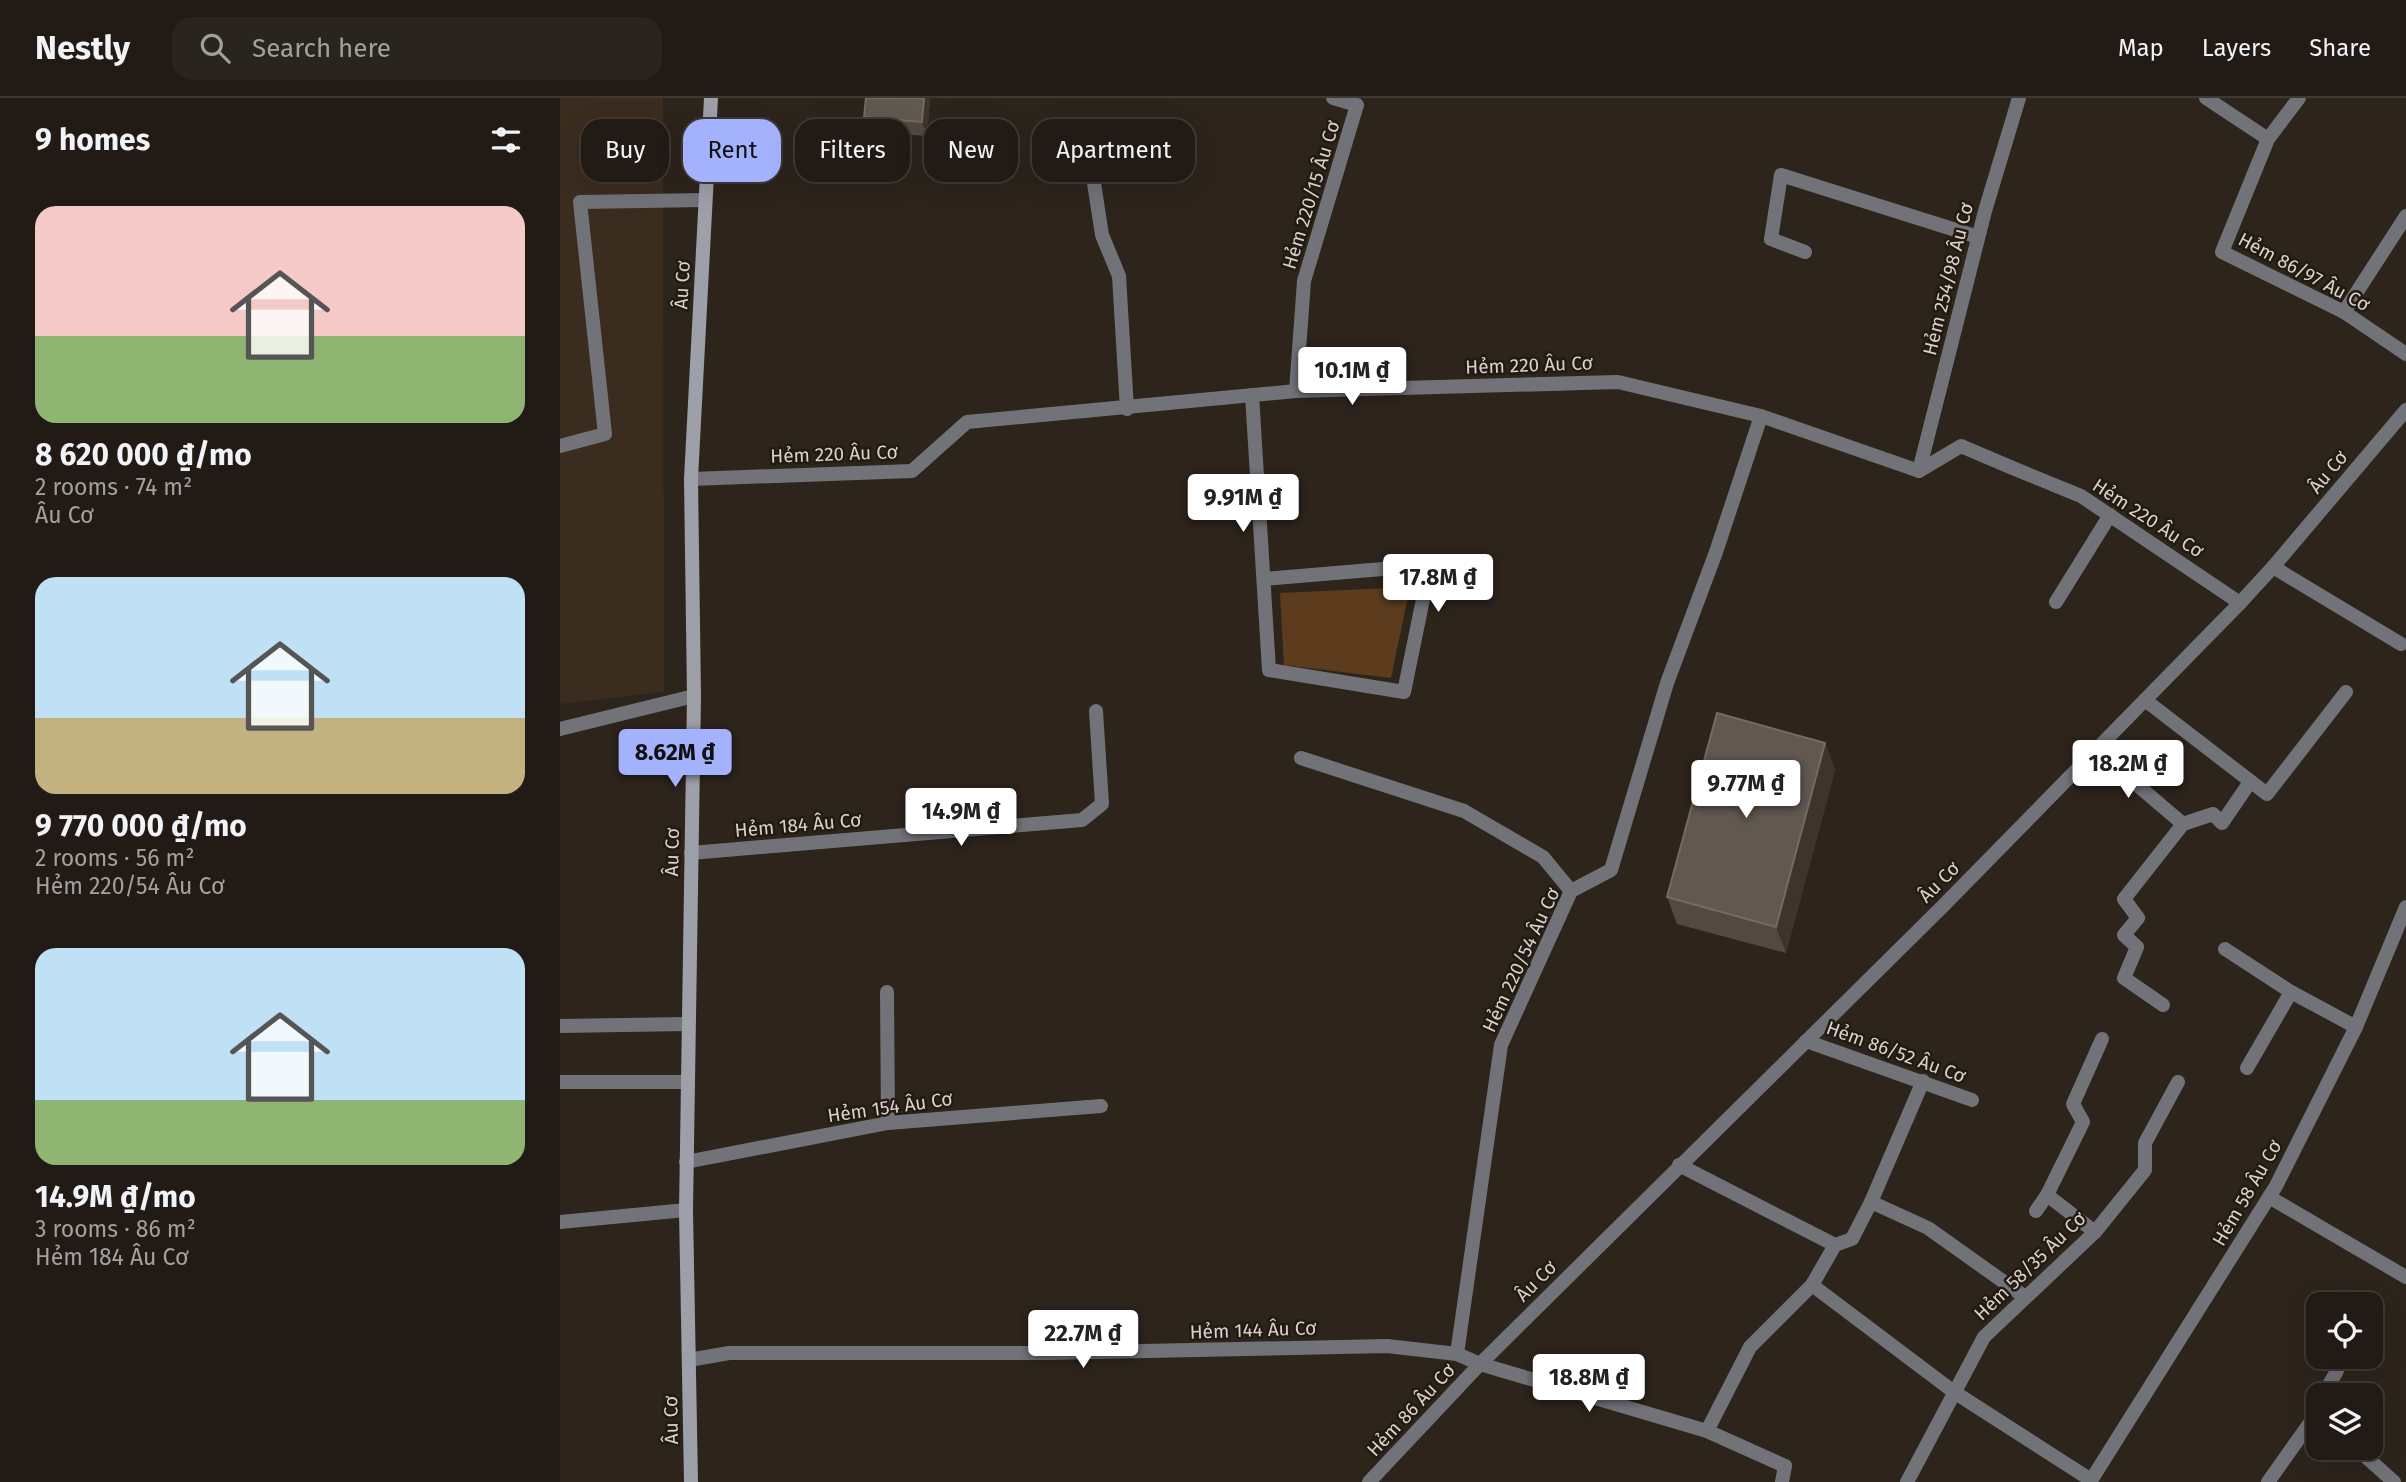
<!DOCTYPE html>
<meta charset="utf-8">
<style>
:root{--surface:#221b15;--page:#2a241e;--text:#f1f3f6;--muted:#a2a1a0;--line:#3f3934;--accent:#a4b1fc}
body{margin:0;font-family:"Fira Sans",sans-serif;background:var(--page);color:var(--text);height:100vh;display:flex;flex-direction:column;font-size:26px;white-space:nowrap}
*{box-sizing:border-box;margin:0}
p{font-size:23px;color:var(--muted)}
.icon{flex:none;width:38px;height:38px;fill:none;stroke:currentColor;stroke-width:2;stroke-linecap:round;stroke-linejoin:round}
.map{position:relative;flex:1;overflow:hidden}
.details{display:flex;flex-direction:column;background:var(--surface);width:560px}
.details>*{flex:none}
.top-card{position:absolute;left:21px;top:21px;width:665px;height:63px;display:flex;gap:14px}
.buttons{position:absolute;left:1746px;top:1194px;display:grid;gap:14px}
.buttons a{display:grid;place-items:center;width:77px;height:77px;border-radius:14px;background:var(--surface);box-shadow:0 7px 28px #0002,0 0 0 2px var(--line);font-size:35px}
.price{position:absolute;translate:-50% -60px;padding:0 16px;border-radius:7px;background:#fff;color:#222;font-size:23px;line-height:46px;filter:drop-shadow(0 2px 4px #0008)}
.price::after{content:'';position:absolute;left:50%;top:42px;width:21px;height:16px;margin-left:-10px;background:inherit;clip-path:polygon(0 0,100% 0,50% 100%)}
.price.selected{background:var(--accent);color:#111}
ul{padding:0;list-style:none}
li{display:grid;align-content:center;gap:14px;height:371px;padding:0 35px}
li span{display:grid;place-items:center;height:217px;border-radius:21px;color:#555}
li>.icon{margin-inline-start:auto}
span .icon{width:126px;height:126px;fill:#fffc;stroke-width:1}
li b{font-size:30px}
h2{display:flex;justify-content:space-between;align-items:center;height:84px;padding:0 35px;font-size:30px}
.chip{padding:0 24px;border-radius:21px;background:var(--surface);box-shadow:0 7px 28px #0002,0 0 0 2px var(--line);font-size:24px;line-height:63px}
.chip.selected{background:var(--accent);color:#111}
header{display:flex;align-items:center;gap:42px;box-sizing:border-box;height:98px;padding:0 35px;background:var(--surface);border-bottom:2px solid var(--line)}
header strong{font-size:33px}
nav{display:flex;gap:38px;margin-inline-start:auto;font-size:24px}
.search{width:490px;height:63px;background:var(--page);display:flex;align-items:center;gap:18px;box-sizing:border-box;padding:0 24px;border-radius:21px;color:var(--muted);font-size:26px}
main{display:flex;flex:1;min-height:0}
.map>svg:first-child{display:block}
.built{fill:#3a2c1f}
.green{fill:#5c3c1d}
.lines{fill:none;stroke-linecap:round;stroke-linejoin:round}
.lane{stroke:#727379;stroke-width:14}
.street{stroke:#727379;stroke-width:14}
.secondary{stroke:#9d9fa9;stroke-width:14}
.wall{fill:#534941}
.shaded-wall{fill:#3e342c}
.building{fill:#615850;stroke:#746b63;stroke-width:2}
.labels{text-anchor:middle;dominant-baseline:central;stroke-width:5;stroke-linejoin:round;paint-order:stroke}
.street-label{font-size:19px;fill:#d9d2cd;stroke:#231a12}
</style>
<header>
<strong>Nestly</strong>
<div class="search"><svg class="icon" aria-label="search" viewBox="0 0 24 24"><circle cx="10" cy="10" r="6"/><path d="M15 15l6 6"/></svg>Search here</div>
<nav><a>Map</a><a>Layers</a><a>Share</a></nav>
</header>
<main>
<section class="details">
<h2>9 homes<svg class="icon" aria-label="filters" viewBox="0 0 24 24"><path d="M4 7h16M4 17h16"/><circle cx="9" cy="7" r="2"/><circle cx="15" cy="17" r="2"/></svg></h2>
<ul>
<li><span style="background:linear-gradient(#f6c9c9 60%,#8fb573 0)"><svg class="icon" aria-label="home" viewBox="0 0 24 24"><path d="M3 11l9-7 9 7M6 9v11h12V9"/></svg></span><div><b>8 620 000 ₫/mo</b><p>2 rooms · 74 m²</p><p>Âu Cơ</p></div></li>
<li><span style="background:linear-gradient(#bfe0f5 65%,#c2b280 0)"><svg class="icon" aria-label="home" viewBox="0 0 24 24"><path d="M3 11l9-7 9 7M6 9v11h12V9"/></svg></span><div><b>9 770 000 ₫/mo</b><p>2 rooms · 56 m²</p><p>Hẻm 220/54 Âu Cơ</p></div></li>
<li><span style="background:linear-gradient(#bfe0f5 70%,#8fb573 0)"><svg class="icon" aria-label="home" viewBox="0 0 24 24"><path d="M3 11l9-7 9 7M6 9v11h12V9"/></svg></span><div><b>14.9M ₫/mo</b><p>3 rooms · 86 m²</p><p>Hẻm 184 Âu Cơ</p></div></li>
</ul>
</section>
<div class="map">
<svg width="1846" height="1384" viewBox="0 0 1846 1384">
<rect width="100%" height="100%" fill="#2d241c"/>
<path class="built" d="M0,0H103L104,594L0,606Z"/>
<path class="green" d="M850,489L831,580L724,567L720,495Z"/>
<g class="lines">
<g class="lane">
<path d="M1646,0L1708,41"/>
<path d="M1739,0L1708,41L1662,154L1784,214L1846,256"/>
<path d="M534,85L542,137L559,178L567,311"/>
<path d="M1784,214L1846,118"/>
<path d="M736,293L744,183L797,7L773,0"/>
<path d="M0,348L45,336L20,104L145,102"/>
<path d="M1455,371L1521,398L1680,505"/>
<path d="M1359,373L1425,113L1459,0"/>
<path d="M1713,469L1841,546"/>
<path d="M1496,504L1550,417"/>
<path d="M1585,602L1707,696L1786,594"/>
<path d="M741,660L904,713L983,759L1011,793"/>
<path d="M1665,851L1731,894L1796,929"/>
<path d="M327,894L328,1025"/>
<path d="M1603,907L1564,880L1577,849L1564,837L1578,820L1564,801L1623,726L1653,716L1662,725L1690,684"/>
<path d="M1246,943L1412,1002"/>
<path d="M1687,970L1731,894"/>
<path d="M126,1064L328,1025L541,1008"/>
<path d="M1119,1067L1275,1147L1292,1141L1311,1104L1368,1130L1465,1199"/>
<path d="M1311,1104L1363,983"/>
<path d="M1476,1113L1487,1097"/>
<path d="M1535,1134L1487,1097L1523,1024L1513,1006L1542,941"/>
<path d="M1252,1187L1394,1294L1531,1382"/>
<path d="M1763,1297L1777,1273"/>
<path d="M1795,1349L1834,1384"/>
<path d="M809,1384L920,1266L1382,809L1680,505L1713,469L1846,312"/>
<path d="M1222,1384L1225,1368L1147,1333L1190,1249L1252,1187L1275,1147"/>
<path d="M1347,1384L1424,1239L1535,1134L1585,1072V1045L1618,984"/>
<path d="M1530,1384L1716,1088L1796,929L1846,809"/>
<path d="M1708,1384L1757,1315L1759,1310"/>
</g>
<g class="street">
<path d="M1245,154L1211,141L1221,77L1418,139"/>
<path d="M692,297L709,572L844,594L870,467L704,481"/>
<path d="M131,381L352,373L407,324L736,293L1058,284L1201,318L1359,373L1401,348L1455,371"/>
<path d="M0,631L134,598"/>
<path d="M1536,652L1623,726"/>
<path d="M131,755L522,722L542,706L536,613"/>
<path d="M0,928L128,926"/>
<path d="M0,984H127"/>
<path d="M1709,1099L1846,1179"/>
<path d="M0,1124L126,1112"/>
<path d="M897,1256L941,947L1011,793L1051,772L1107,585L1156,454L1201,318"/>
<path d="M129,1262L169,1255H488L827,1248L897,1256L920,1266L1147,1333"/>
</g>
<path class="secondary" d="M131,1384L126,1112L134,598L131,381L151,0"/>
</g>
<g class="wall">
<path d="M370,0L367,38L309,34L304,19Z"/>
<path d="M1265,645L1275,672L1226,855L1117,826L1107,799Z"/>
</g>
<g class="shaded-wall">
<path d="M364,0H370L367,38L362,24Z"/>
<path d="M1265,645L1275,672L1226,855L1216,829Z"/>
</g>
<g class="building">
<path d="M306,0H364L362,24L304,19Z"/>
<path d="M1157,615L1265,645L1216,829L1107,799Z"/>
</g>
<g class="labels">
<g class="street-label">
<text transform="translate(751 97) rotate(-73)">Hẻm 220/15 Âu Cơ</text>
<text transform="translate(1744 174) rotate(28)">Hẻm 86/97 Âu Cơ</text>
<text transform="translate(1388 181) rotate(-76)">Hẻm 254/98 Âu Cơ</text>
<text transform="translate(122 187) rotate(-87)">Âu Cơ</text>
<text transform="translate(969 267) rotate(-2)">Hẻm 220 Âu Cơ</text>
<text transform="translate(274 356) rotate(-2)">Hẻm 220 Âu Cơ</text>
<text transform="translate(1768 374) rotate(-50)">Âu Cơ</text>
<text transform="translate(1588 420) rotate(33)">Hẻm 220 Âu Cơ</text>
<text transform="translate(238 727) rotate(-5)">Hẻm 184 Âu Cơ</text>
<text transform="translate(112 754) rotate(-89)">Âu Cơ</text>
<text transform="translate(1379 784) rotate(-45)">Âu Cơ</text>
<text transform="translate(961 862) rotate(-65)">Hẻm 220/54 Âu Cơ</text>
<text transform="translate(1336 954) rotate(20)">Hẻm 86/52 Âu Cơ</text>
<text transform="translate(330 1009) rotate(-8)">Hẻm 154 Âu Cơ</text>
<text transform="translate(1687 1095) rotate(-60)">Hẻm 58 Âu Cơ</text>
<text transform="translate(1470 1168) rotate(-44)">Hẻm 58/35 Âu Cơ</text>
<text transform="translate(976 1183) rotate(-45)">Âu Cơ</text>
<text transform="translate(693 1232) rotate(-2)">Hẻm 144 Âu Cơ</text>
<text transform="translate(851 1312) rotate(-47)">Hẻm 86 Âu Cơ</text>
<text transform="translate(111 1322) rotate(-91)">Âu Cơ</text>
</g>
</g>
</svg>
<div class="buttons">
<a><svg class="icon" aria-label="locate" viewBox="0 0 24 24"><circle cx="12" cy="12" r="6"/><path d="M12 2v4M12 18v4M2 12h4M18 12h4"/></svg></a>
<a><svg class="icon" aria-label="layers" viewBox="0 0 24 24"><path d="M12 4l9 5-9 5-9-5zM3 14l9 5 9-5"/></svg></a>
</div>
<b class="price" style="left:792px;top:309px">10.1M ₫</b>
<b class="price" style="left:683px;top:436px">9.91M ₫</b>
<b class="price" style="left:878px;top:516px">17.8M ₫</b>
<b class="price selected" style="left:115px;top:691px">8.62M ₫</b>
<b class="price" style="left:1568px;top:702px">18.2M ₫</b>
<b class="price" style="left:1186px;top:722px">9.77M ₫</b>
<b class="price" style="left:401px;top:750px">14.9M ₫</b>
<b class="price" style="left:523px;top:1272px">22.7M ₫</b>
<b class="price" style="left:1029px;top:1316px">18.8M ₫</b>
<div class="top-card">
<a class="chip">Buy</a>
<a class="chip selected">Rent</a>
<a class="chip">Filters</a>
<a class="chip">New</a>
<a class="chip">Apartment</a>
</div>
</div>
</main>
